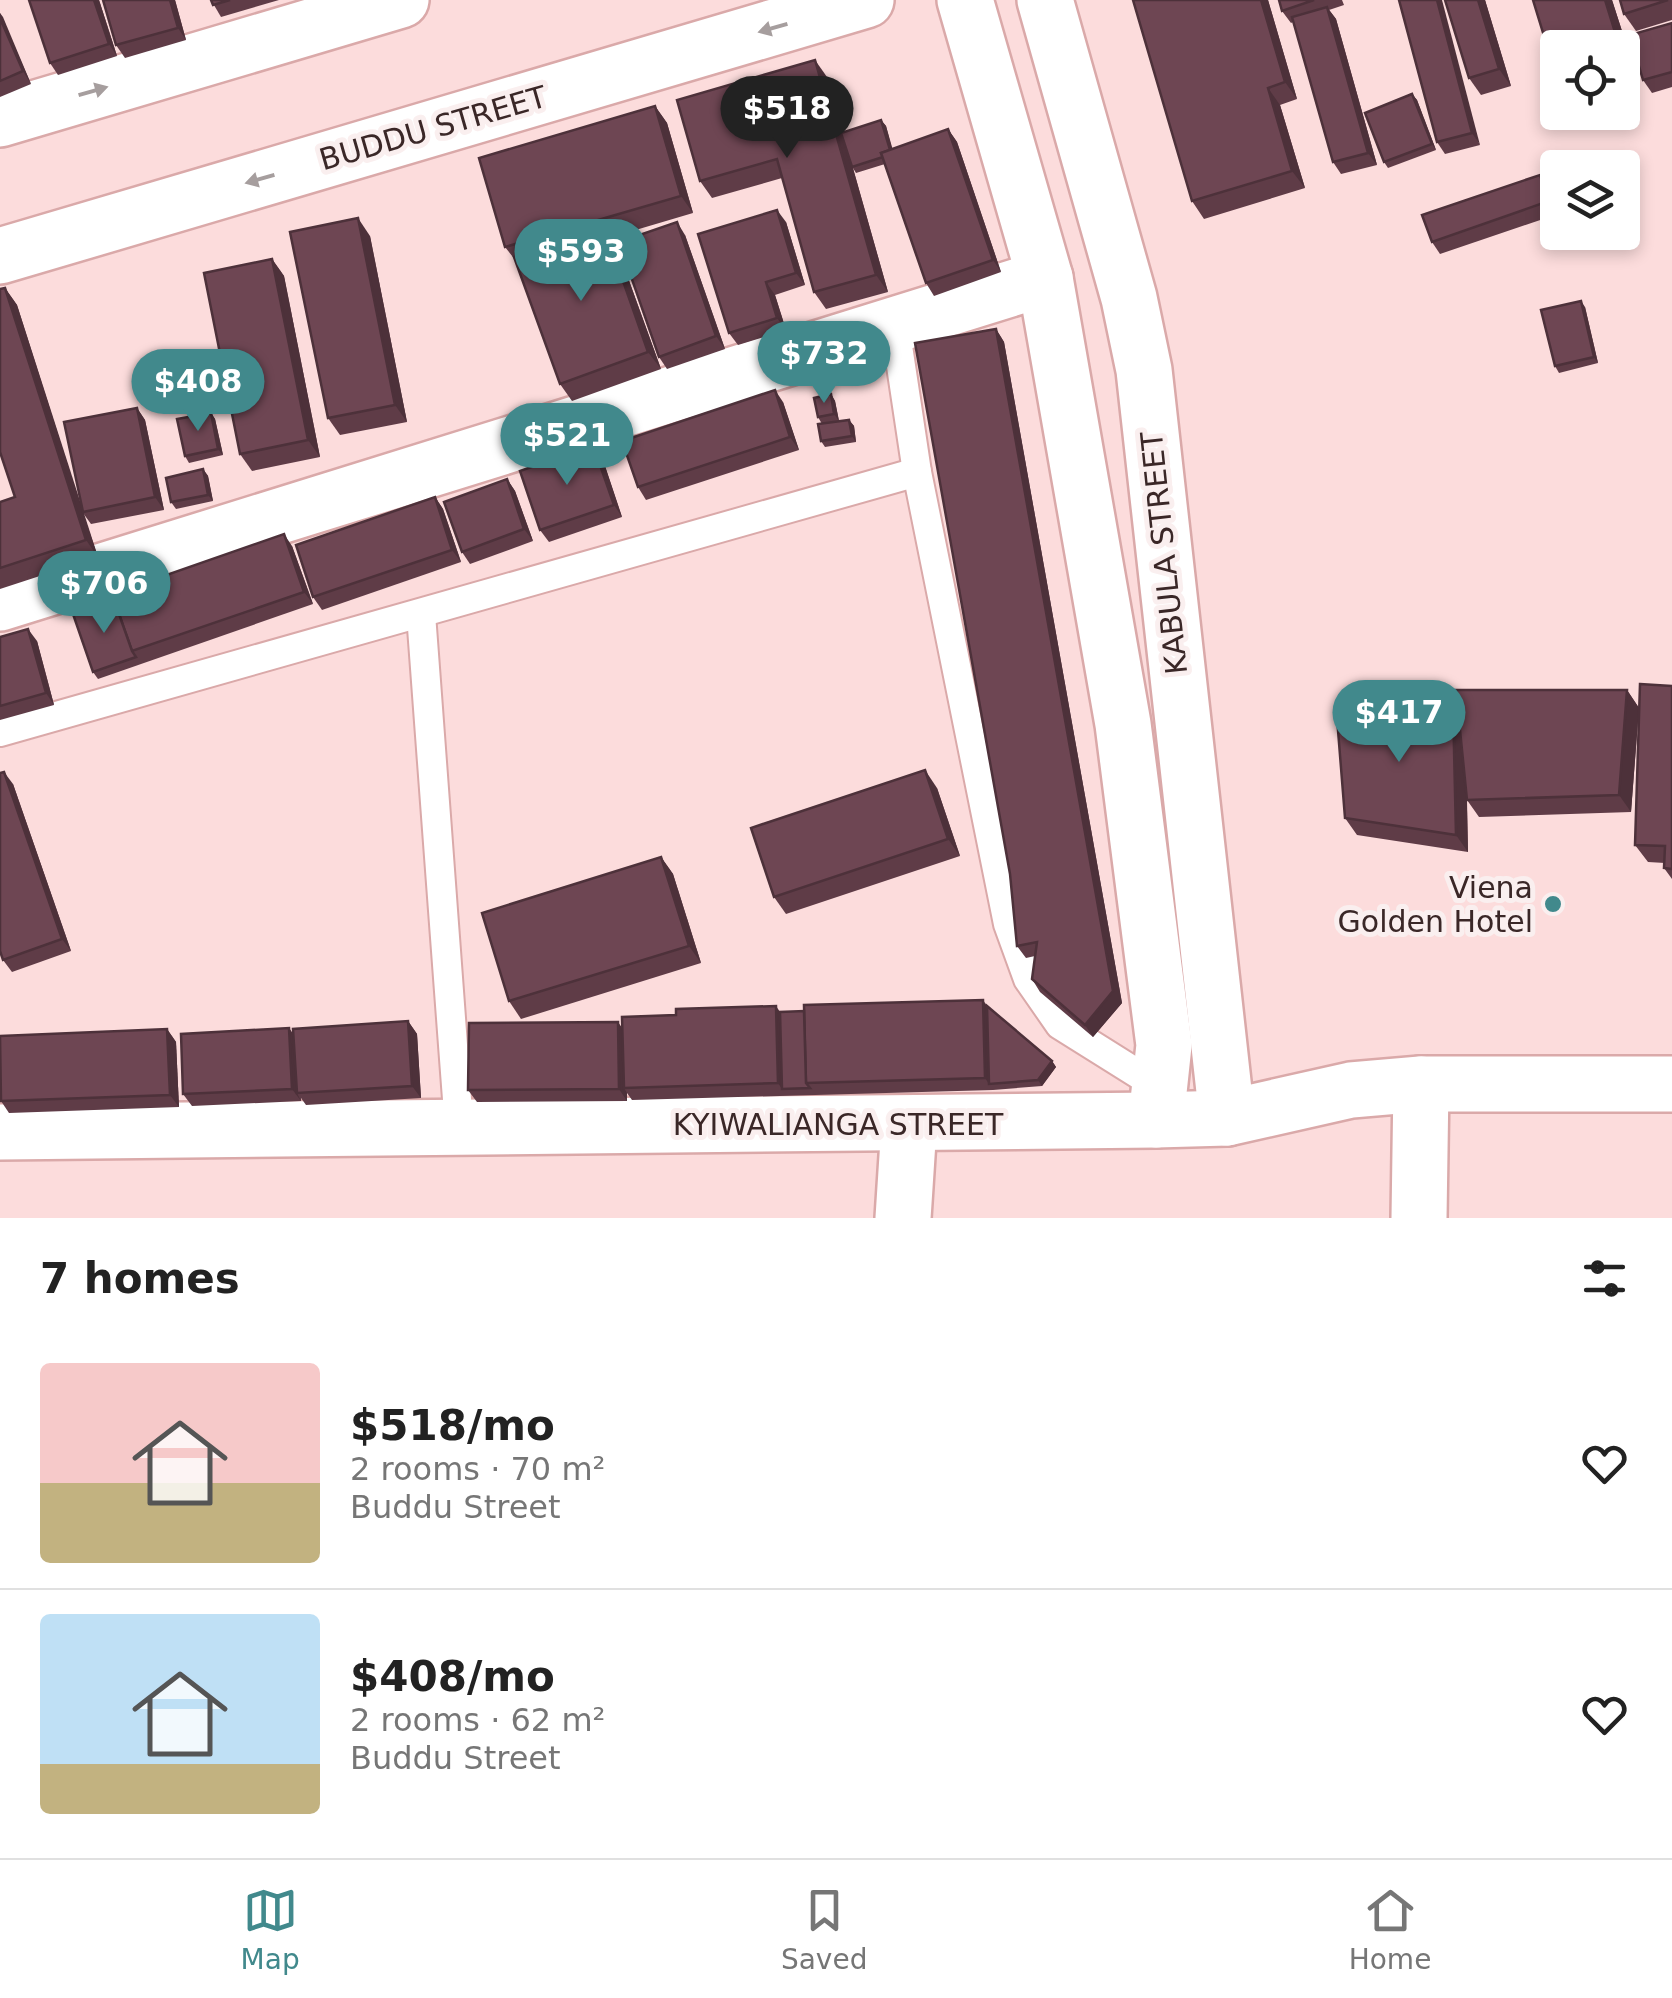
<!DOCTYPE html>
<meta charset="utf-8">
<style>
:root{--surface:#fff;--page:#f2f2f2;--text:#222;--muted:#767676;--line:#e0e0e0;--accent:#41898c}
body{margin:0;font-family:"DejaVu Sans",sans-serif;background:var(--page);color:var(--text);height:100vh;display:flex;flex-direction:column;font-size:38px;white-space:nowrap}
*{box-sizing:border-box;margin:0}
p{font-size:32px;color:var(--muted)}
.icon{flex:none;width:55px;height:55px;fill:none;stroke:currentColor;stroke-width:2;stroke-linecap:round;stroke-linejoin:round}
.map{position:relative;height:1218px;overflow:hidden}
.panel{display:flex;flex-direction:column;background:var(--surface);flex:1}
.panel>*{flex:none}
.fabs{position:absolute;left:1540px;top:30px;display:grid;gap:20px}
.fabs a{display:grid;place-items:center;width:100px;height:100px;border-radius:10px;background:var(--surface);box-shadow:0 5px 15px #0003;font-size:50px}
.price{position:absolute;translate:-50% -85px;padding:0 22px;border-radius:35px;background:var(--accent);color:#fff;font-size:32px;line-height:65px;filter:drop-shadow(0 2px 5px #0008)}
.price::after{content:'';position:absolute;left:50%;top:60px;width:30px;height:22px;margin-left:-15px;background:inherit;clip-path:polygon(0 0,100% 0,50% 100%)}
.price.active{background:#222;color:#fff}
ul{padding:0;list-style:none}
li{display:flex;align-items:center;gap:30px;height:250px;padding:0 40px}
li+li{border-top:2px solid var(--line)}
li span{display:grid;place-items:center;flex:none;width:280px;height:200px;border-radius:10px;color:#555}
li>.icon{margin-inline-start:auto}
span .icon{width:120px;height:120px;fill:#fffc;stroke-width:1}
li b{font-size:42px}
h2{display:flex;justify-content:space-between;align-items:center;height:120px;padding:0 40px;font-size:42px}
.dock{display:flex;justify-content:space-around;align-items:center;height:140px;border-top:2px solid var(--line);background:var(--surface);font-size:28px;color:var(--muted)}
.dock a{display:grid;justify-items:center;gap:5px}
.dock .active{color:var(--accent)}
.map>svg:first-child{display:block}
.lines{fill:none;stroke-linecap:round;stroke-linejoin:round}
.lane-casing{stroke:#daa9a9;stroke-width:32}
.street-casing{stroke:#daa9a9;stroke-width:60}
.lane{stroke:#fff;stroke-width:28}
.street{stroke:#fff;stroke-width:55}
.wall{fill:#5f3c47}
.shaded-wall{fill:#4d313a}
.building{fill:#6e4653;stroke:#4d313a;stroke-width:2.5}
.oneway{fill:#a69e9e}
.poi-dot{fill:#41898c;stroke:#faefef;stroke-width:4}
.labels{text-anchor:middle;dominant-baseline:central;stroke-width:10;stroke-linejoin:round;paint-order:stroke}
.street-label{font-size:30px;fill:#3a2727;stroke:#faefef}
.poi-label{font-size:30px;fill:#3a2727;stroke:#faefef;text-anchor:end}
</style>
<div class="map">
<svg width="1672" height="1218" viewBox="0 0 1672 1218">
<rect width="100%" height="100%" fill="#fcdcdc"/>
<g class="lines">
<defs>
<g id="lane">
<path d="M895,326L917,472L1008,924L1028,979L1060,1025L1159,1087"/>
<path d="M421,614L459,1126"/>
<path d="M0,732L917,472"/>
</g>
<g id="street">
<path d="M965,0L1045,278L1123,724L1164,1045L1156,1120"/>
<path d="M1045,0L1129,298L1144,370L1227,1118"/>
<path d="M0,119L401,0"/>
<path d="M0,256L866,0"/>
<path d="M0,603L1045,278"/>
<path d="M0,1132L1156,1120L1227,1118L1351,1090L1421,1084H1672"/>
<path d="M903,1218L909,1125"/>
<path d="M1419,1218L1421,1084"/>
</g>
</defs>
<use href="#lane" class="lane-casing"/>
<use href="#street" class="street-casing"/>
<use href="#lane" class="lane"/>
<use href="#street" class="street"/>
</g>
<g class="wall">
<path d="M99,0L117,56L58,75L50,63Z"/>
<path d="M103,0H175L186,40L125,58L116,45Z"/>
<path d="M211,0H279L221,17Z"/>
<path d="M1268,0L1297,99L1280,105L1305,188L1204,219L1192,201Z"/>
<path d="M1279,0H1342L1344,5L1329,10L1336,19L1377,165L1341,174L1333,162L1293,22L1291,23L1282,11Z"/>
<path d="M1399,0L1480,145L1445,154L1437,142Z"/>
<path d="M1485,0L1511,86L1481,95L1469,78Z"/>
<path d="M1533,0H1612L1631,59L1622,62V48H1558V71L1552,62Z"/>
<path d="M1620,0H1672V20L1636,31L1624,14Z"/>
<path d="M0,13L31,84L0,97Z"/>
<path d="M1672,23V87L1652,93L1643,80Z"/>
<path d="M827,77L843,132L881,120L886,126L892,149L948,129L957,142L1001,272L934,296L926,283L885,164L856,173L853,168L888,292L826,309L814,292L782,178L712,198L700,181Z"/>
<path d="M1412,94L1417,100L1436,150L1388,168L1384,162Z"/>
<path d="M655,106L667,123L693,213L612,237L615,242L661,369L572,401L560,384L516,261L505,247Z"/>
<path d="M1549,187L1558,214L1440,254L1432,242Z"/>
<path d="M786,222L805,285L775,295L786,330L738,345L729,333Z"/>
<path d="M685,235L725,349L667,369L659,357Z"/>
<path d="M370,236L407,422L340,435L328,418Z"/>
<path d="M272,259L284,276L320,457L252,471L240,454Z"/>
<path d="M5,288L17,305L82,510L137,408L145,420L164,510L91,524L83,513L98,557L0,589V502L15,497Z"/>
<path d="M1585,307L1598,363L1559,373L1555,366Z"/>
<path d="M996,329L1004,342L1122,1003L1093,1037L1040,992L1032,979L1035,956L1026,958L1017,946Z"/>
<path d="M831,394L835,401L839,421L849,420L854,426L856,442L825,447L821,441L822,424L818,417Z"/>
<path d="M783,402L799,450L646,500L638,487Z"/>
<path d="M211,413L215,419L223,455L189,463L185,456Z"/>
<path d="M602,457L622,517L549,542L540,530Z"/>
<path d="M203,469L208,476L213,501L176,509L171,502Z"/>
<path d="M507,479L515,491L533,541L470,564L462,552Z"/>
<path d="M435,497L443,509L461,562L322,610L313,597Z"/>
<path d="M292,546L313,604L98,679L93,672Z"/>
<path d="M0,637L37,641L54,705L0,720Z"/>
<path d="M1672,686V879L1664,868L1665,863L1648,862L1635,845Z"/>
<path d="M1627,690L1639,708L1631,812L1479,817L1467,800L1468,852L1357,835L1345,818L1453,705L1458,712Z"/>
<path d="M13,784L71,951L12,972L3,960Z"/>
<path d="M937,788L960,856L786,914L774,897Z"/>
<path d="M661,857L673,874L701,963L521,1019L509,1001Z"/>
<path d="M987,1006L1052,1061L1056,1067L1042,1086L993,1090L632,1100L627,1093V1101L477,1102L468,1090L622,1028L780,1012Z"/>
<path d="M408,1021L417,1034L421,1098L306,1105L301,1098V1101L192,1106L183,1094L289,1028L294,1035Z"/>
<path d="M167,1029L176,1042L179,1107L9,1113L1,1101L0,1036Z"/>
</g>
<g class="shaded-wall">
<path d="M94,0H99L117,56L109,44Z"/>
<path d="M170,0H175L186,40L178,28Z"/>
<path d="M1261,0H1268L1297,99L1285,82Z"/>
<path d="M1437,0H1442L1480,145L1472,133Z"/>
<path d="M1478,0H1485L1511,86L1499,69Z"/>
<path d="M1605,0H1612L1631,59L1618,42Z"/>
<path d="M1327,7L1336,19L1377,165L1368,153Z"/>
<path d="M0,13L3,17L31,84L23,71L0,18Z"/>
<path d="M815,60L827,77L888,292L876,275Z"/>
<path d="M1268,88L1280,105L1305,188L1292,171Z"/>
<path d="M1412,94L1417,100L1436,150L1432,144Z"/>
<path d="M655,106L667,123L693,213L681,196Z"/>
<path d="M881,120L886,126L896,161L892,155Z"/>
<path d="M948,129L957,142L1001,272L993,260Z"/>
<path d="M1540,175L1549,187L1558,213L1549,201Z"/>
<path d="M777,210L786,222L805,285L796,273Z"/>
<path d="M358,218L370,236L407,422L395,405Z"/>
<path d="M677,222L685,235L725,349L716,336Z"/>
<path d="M603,224L615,242L661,369L648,352Z"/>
<path d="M272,259L284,276L320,457L308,440Z"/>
<path d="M766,282L775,295L786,330L777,318Z"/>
<path d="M5,288L17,305L98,557L86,540Z"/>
<path d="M1581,301L1585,307L1598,363L1594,357Z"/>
<path d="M996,329L1004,342L1122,1003L1093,1037L1085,1025Z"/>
<path d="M775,390L783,402L799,450L790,437Z"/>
<path d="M831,394L835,401L839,421L834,414Z"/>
<path d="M137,408L145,420L164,510L155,497Z"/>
<path d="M211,413L215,419L223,455L218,449Z"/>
<path d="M849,420L854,426L856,442L852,436Z"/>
<path d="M593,445L602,457L622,517L614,505Z"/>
<path d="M203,469L208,476L213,501L208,495Z"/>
<path d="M507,479L515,491L533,541L524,529Z"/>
<path d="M435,497L443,509L461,562L452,550Z"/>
<path d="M284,534L292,546L313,604L304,592Z"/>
<path d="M28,629L37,641L54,705L46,693Z"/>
<path d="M1627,690L1639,708L1631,812L1619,795Z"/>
<path d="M1453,705L1465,722L1468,852L1456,835Z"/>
<path d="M925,770L937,788L960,856L948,839Z"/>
<path d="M4,772L13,784L71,951L62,939Z"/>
<path d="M661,857L673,874L701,963L689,946Z"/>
<path d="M983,1000L991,1012L989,1084L985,1078Z"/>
<path d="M776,1006L784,1018L782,1089L778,1083Z"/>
<path d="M408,1021L417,1034L421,1098L412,1086Z"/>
<path d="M618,1022L627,1035L624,1088L627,1093V1101L619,1089Z"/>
<path d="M289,1028L297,1041V1093L301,1101L292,1089Z"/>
<path d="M167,1029L176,1042L179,1107L170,1095Z"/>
<path d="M1052,1061L1056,1067L1042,1086L1038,1080Z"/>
</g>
<g class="building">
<path d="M29,0H94L109,44L50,63Z"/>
<path d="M103,0H170L178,28L116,45Z"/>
<path d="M211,0H230L213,5Z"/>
<path d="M1133,0H1261L1285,82L1268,88L1292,171L1192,201Z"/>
<path d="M1279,0H1314L1282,11Z"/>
<path d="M1399,0H1437L1472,133L1437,142Z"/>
<path d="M1445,0H1478L1499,69L1469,78Z"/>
<path d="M1533,0H1605L1618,42L1601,48H1558V61L1552,62Z"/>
<path d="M1620,0H1668L1624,14Z"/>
<path d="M1327,7L1368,153L1333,162L1292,17Z"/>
<path d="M0,18L23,71L0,81Z"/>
<path d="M1672,23V72L1643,80L1630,35Z"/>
<path d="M815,60L876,275L814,292L777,159L700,181L677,100Z"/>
<path d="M1412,94L1432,144L1384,162L1365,113Z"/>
<path d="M655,106L681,196L505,247L479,158Z"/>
<path d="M881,120L890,150L881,153L883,157L852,167L841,133Z"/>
<path d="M948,129L993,260L926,283L881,153Z"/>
<path d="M1540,175L1549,201L1432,242L1422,215Z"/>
<path d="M777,210L796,273L766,282L777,318L729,333L698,234Z"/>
<path d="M358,218L395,405L328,418L290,232Z"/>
<path d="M677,222L716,336L659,357L619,242Z"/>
<path d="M603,224L648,352L560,384L514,257Z"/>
<path d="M272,259L308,440L240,454L204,273Z"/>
<path d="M5,288L86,540L0,568V502L15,497L0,452V289Z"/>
<path d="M1581,301L1594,357L1555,366L1541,310Z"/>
<path d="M996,329L1113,991L1085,1025L1032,979L1037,942L1017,946L1010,874L915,343Z"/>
<path d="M775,390L790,437L638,487L622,441Z"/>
<path d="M831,394L834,414L818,417L814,398Z"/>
<path d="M137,408L155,497L83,512L64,422Z"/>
<path d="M211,413L218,449L185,456L177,419Z"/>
<path d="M849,420L852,436L821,441L818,424Z"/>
<path d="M593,445L614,505L540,530L520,471Z"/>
<path d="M203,469L208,495L171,502L166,478Z"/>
<path d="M507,479L524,529L462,552L444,502Z"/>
<path d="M435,497L452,550L313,597L296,545Z"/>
<path d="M284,534L304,592L132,651L112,594Z"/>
<path d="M114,600L132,651L136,657L93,672L73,614Z"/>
<path d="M28,629L46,693L0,706V637Z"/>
<path d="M1640,684L1672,686V869L1664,868L1665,846L1635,845Z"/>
<path d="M1456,690H1627L1619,795L1467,800Z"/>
<path d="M1336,705H1453L1456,835L1345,818Z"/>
<path d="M925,770L948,839L774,897L751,828Z"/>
<path d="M4,772L62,939L3,960L0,951V773Z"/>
<path d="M661,857L689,946L509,1001L482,913Z"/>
<path d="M983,1000L985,1078L806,1083L804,1005Z"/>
<path d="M776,1006L778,1083L624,1088L622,1017L676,1015V1009Z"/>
<path d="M987,1006L1052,1061L1038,1080L989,1084Z"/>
<path d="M804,1011L806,1083L810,1088L782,1089L780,1012Z"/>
<path d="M408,1021L412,1086L297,1093L293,1029Z"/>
<path d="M618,1022L619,1089L468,1090L469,1023Z"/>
<path d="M289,1028L292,1089L183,1094L181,1034Z"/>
<path d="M167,1029L170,1095L1,1101L0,1036Z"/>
</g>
<defs><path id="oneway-solid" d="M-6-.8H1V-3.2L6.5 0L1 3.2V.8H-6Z" transform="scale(2.5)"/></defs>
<g class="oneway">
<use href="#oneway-solid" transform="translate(773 28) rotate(164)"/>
<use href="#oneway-solid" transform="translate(93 91) rotate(-16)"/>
<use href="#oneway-solid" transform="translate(260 179) rotate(164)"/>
</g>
<circle class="poi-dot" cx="1553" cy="904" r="10"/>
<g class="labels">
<g class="street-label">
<text transform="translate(433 128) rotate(-16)">BUDDU STREET</text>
<text transform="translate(1164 553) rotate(-96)">KABULA STREET</text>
<text x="838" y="1124">KYIWALIANGA STREET</text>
</g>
<g class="poi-label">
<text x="1533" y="887">Viena<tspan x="1533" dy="34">Golden Hotel</tspan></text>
</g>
</g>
</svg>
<div class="fabs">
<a><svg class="icon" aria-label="locate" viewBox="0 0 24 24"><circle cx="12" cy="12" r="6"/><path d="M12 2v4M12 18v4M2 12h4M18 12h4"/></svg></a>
<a><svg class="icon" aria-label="layers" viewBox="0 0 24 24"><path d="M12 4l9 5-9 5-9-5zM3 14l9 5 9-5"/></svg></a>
</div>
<b class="price active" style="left:787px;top:161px">$518</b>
<b class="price" style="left:581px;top:304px">$593</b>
<b class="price" style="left:824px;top:406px">$732</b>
<b class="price" style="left:198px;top:434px">$408</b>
<b class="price" style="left:567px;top:488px">$521</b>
<b class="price" style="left:104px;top:636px">$706</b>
<b class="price" style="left:1399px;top:765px">$417</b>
</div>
<section class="panel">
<h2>7 homes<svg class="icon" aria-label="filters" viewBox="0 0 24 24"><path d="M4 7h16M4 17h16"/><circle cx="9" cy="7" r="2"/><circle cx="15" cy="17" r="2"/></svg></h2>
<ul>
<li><span style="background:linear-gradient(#f6c9c9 60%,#c2b280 0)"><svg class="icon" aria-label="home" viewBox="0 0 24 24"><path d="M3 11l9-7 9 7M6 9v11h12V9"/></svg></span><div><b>$518/mo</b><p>2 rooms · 70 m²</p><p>Buddu Street</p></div><svg class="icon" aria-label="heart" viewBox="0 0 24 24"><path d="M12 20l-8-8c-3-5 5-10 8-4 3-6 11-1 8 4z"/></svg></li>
<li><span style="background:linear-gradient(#bfe0f5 75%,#c2b280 0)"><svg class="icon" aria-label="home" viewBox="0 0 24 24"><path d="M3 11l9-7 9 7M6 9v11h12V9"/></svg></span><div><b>$408/mo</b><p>2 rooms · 62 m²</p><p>Buddu Street</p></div><svg class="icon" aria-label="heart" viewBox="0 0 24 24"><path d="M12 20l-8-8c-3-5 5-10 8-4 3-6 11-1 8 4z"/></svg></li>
</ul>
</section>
<nav class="dock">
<a class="active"><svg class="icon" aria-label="map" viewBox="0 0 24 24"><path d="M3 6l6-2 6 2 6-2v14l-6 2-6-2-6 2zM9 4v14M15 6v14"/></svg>Map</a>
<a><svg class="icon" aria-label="saved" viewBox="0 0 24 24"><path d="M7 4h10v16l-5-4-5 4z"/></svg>Saved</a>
<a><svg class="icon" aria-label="home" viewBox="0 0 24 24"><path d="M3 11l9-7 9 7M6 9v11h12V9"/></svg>Home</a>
</nav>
